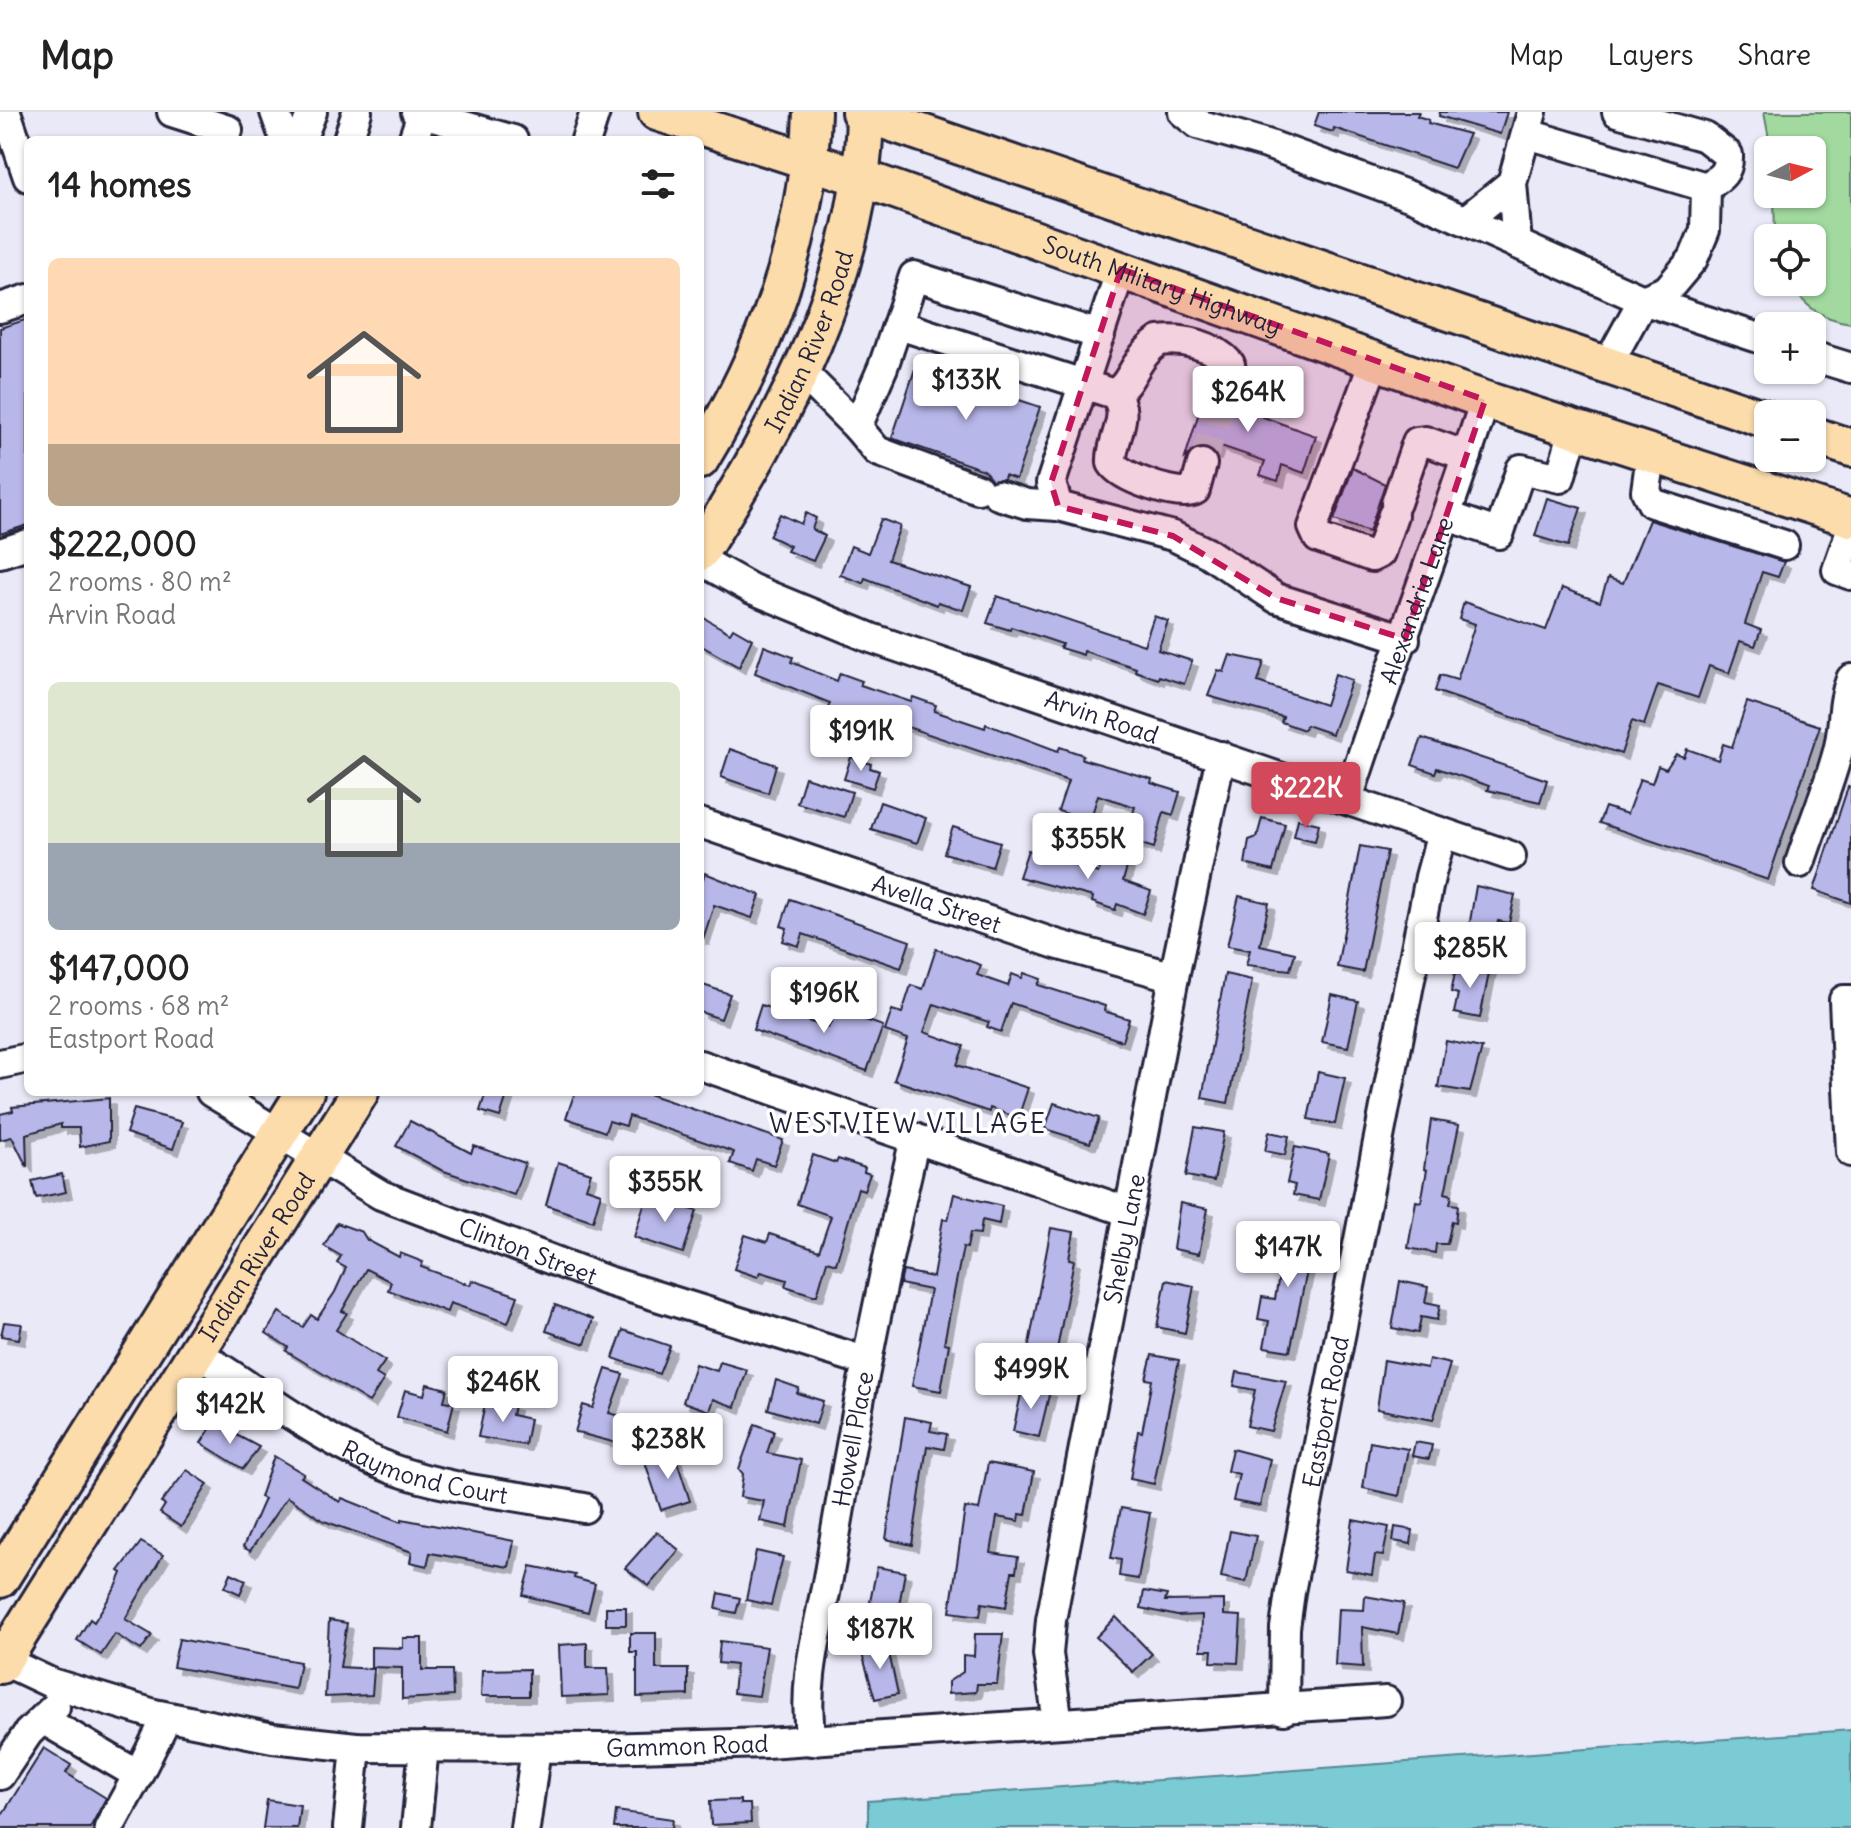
<!DOCTYPE html>
<meta charset="utf-8">
<style>
:root{--surface:#fff;--page:#f6f6f6;--text:#222;--muted:#767676;--line:#e0e0e0;--accent:#d1495b}
body{margin:0;font-family:Delius,sans-serif;background:var(--page);color:var(--text);height:100vh;display:flex;flex-direction:column;font-size:30px;white-space:nowrap}
*{box-sizing:border-box;margin:0}
p{font-size:26px;color:var(--muted)}
.icon{flex:none;width:44px;height:44px;fill:none;stroke:currentColor;stroke-width:2;stroke-linecap:round;stroke-linejoin:round}
.map{position:relative;flex:1;overflow:hidden}
.side{position:absolute;left:24px;top:24px;width:680px;height:960px;display:flex;flex-direction:column;background:var(--surface);border-radius:12px;box-shadow:0 2px 6px #0004}
.side>*{flex:none}
.needle{width:52px;rotate:83deg}
.buttons{position:absolute;left:1754px;top:24px;display:grid;gap:16px}
.buttons a{display:grid;place-items:center;width:72px;height:72px;border-radius:12px;background:var(--surface);box-shadow:0 2px 6px #0004;font-size:40px}
.price{position:absolute;translate:-50% -68px;padding:0 18px;border-radius:8px;background:#fff;color:#222;font-size:26px;line-height:52px;filter:drop-shadow(0 2px 4px #0008)}
.price::after{content:'';position:absolute;left:50%;top:48px;width:24px;height:18px;margin-left:-12px;background:inherit;clip-path:polygon(0 0,100% 0,50% 100%)}
.price.selected{background:var(--accent);color:#fff}
ul{padding:0;list-style:none}
li{display:grid;align-content:center;gap:16px;height:424px;padding:0 24px}
li span{display:grid;place-items:center;height:248px;border-radius:12px;color:#555}
li>.icon{margin-inline-start:auto}
span .icon{width:144px;height:144px;fill:#fffc;stroke-width:1}
li b{font-size:34px}
h2{display:flex;justify-content:space-between;align-items:center;height:96px;padding:0 24px;font-size:34px}
header{display:flex;align-items:center;gap:48px;box-sizing:border-box;height:112px;padding:0 40px;background:var(--surface);border-bottom:2px solid var(--line)}
header strong{font-size:38px}
nav{display:flex;gap:44px;margin-inline-start:auto;font-size:28px}
.map>svg:first-child{display:block}
.green{fill:#a1d99e;stroke:#627e6c;stroke-width:2}
.water{fill:#7acbd3;stroke:#578796;stroke-width:2}
.building{fill:#b8b7e9;stroke:#22223b;stroke-width:2;filter:url(#shadow)}
.lines{fill:none;stroke-linecap:round;stroke-linejoin:round}
.minor-tunnel{stroke:#c2c1d2;stroke-width:28;stroke-dasharray:28 14;stroke-linecap:butt}
.minor-casing{stroke:#22223b;stroke-width:34}
.major-casing{stroke:#22223b;stroke-width:42}
.minor{stroke:#fff;stroke-width:28}
.major{stroke:#fddcac;stroke-width:36}
.marked{fill:#c2185b;fill-opacity:0.2;stroke:#c2185b;stroke-width:6;stroke-dasharray:16 10;stroke-linejoin:round}
.labels{text-anchor:middle;dominant-baseline:central;stroke-width:7;stroke-linejoin:round;paint-order:stroke}
.street-label{font-size:24px;fill:#22223b;stroke:#fff}
.neighbourhood-label{font-size:26px;letter-spacing:2px;fill:#22223b;stroke:#fff}
</style>
<header>
<strong>Map</strong>
<nav><a>Map</a><a>Layers</a><a>Share</a></nav>
</header>
<div class="map">
<svg width="1851" height="1716" viewBox="0 0 1851 1716">
<defs>
<filter id="shadow"><feDropShadow dx="6" dy="6" stdDeviation="0" flood-color="#0004"/></filter>
</defs>
<rect width="100%" height="100%" fill="#eae9f8"/>
<filter id="ink" filterUnits="userSpaceOnUse"><feTurbulence type="fractalNoise" baseFrequency=".0125" numOctaves="2"/><feDisplacementMap in="SourceGraphic" scale="16" xChannelSelector="R" yChannelSelector="G"/><feConvolveMatrix kernelMatrix="1 2 1 2 8 2 1 2 1" color-interpolation-filters="sRGB"/></filter>
<g filter="url(#ink)">
<path class="green" d="M1764,0H1851V211C1821,207 1805,195 1788,170H1812V126H1775L1774,82H1812V38H1771Z"/>
<path class="water" d="M1851,1618V1716H868V1689Z"/>
<g class="building">
<path d="M1319,0H1419L1417,4L1429,8L1428,11L1469,22L1454,56L1334,16L1333,20L1314,14Z"/>
<path d="M1440,0H1507L1500,22L1439,4Z"/>
<path d="M28,207V413L0,422V216Z"/>
<path d="M918,248L961,262L960,268L1040,295L1016,367L1005,363L1004,367L992,368L984,358L892,326Z"/>
<path d="M1212,258L1218,272L1225,278H1235L1230,293L1316,324L1304,361L1282,353L1278,369L1260,363L1265,349L1218,333L1215,342L1198,335L1185,346Z"/>
<path d="M1353,356L1385,372L1369,420L1334,408Z"/>
<path d="M1547,386L1581,396L1568,434L1535,424Z"/>
<path d="M806,401L816,406L812,417L825,424L813,449L787,439L790,434L769,424L780,402L801,412Z"/>
<path d="M881,407L900,414L888,448L971,475L963,498L938,490L937,493L865,466L863,471L840,463L851,434L868,441Z"/>
<path d="M1649,408L1784,450L1778,465L1762,460L1745,512L1761,518L1755,534L1740,529L1729,561L1709,554L1698,586L1658,573L1644,613L1632,609L1621,642L1435,579L1440,563L1457,568L1475,512L1459,507L1464,490L1546,518L1562,476L1600,490L1608,466L1623,471Z"/>
<path d="M997,484L1144,533L1154,504L1168,509L1158,538L1192,549L1184,572L1159,564L1158,567L1135,559L1136,556L1084,539L1083,543L1060,536L1062,532L1011,515L1010,518L987,511Z"/>
<path d="M704,506L730,521L733,516L752,527L739,555L700,533V514Z"/>
<path d="M764,534L793,545L791,550L837,569L840,561L862,569L860,573L911,590L913,585L936,593L934,599L985,616L986,612L1058,639L1060,635L1083,643L1082,647L1152,667L1151,671L1180,680L1173,703L1164,700L1154,736L1125,727L1135,695L1098,683L1090,709L1058,699L1068,669L863,600L858,613L825,604L830,591L755,561Z"/>
<path d="M1230,543L1264,550L1258,570L1325,593L1335,562L1352,568L1332,622L1306,613L1304,618L1281,610L1283,605L1208,584L1218,558L1224,560Z"/>
<path d="M1747,590L1820,614L1768,768L1599,711L1605,695L1627,702L1640,667L1652,671L1658,654L1666,657L1676,642L1684,645L1687,637L1718,648L1723,632L1732,635Z"/>
<path d="M1422,626L1547,668L1540,690L1487,678L1489,674L1437,656L1435,661L1412,653Z"/>
<path d="M730,637L776,653L768,681L721,665Z"/>
<path d="M851,645L871,652L870,656L879,659L873,676L844,667Z"/>
<path d="M805,665L852,680L844,705L797,691Z"/>
<path d="M1848,675L1851,676V791L1814,778Z"/>
<path d="M880,690L926,706L917,731L871,717Z"/>
<path d="M1262,706L1285,712L1273,759L1245,752L1249,728L1257,725Z"/>
<path d="M1298,707L1319,712L1315,729L1294,724Z"/>
<path d="M953,715L1000,730L992,755L944,741Z"/>
<path d="M1360,734L1387,739L1363,860L1337,855Z"/>
<path d="M1028,738L1098,761L1105,743L1128,752L1123,769L1151,779L1143,802L1117,792L1115,798L1092,790L1093,785L1019,765Z"/>
<path d="M705,761L760,783L752,806L714,793L703,827L700,826V776Z"/>
<path d="M1476,774L1515,783L1509,811L1498,809L1494,827L1468,821Z"/>
<path d="M1239,784L1269,791L1260,833L1295,841L1290,858L1246,853L1250,838L1227,834Z"/>
<path d="M790,787L910,829L901,856L803,822L799,834L783,829L787,816L781,814Z"/>
<path d="M936,837L981,853L977,863L1008,874L1012,862L1022,866L1024,861L1041,867L1038,873L1105,894L1104,899L1129,907L1122,929L1011,891L1001,920L987,915L989,910L934,892L924,920L964,934L957,953L1028,976L1018,1006L990,996L989,1000L894,968L908,927L885,919L892,898L902,901L911,873L923,877Z"/>
<path d="M1462,851L1490,856L1480,906L1454,901L1458,882L1451,880L1455,861L1460,862Z"/>
<path d="M1225,862L1252,868L1228,991L1202,986Z"/>
<path d="M700,872L730,882L721,907L700,900Z"/>
<path d="M1332,883L1358,889L1348,935L1322,930Z"/>
<path d="M761,893L828,916L837,898L883,914L867,959L753,918Z"/>
<path d="M1446,929L1482,936L1470,980L1438,975Z"/>
<path d="M1318,960L1345,966L1335,1012L1308,1007Z"/>
<path d="M486,980H508L500,1005L480,999Z"/>
<path d="M575,980H643L783,1028L774,1053L756,1047L752,1059L730,1051L734,1040L629,1004L626,1014L609,1009L605,1020L566,1006Z"/>
<path d="M109,986V1029L80,1035L79,1016H61V1012L26,1022L27,1055L12,1025L0,1028V1002L13,999L12,995Z"/>
<path d="M1054,991L1099,1006L1090,1031L1045,1017Z"/>
<path d="M134,997L182,1010L173,1037L126,1021Z"/>
<path d="M1431,1008L1459,1013L1445,1081L1452,1083L1450,1092L1458,1093L1456,1110L1452,1109L1447,1132H1436L1435,1141L1408,1136L1416,1089L1421,1090L1427,1058L1424,1057Z"/>
<path d="M410,1009L471,1041L474,1034L525,1051L514,1083L441,1058L396,1034Z"/>
<path d="M1195,1015L1224,1020L1214,1069L1186,1064Z"/>
<path d="M1269,1020L1289,1024L1285,1043L1265,1039Z"/>
<path d="M1295,1035L1329,1042L1319,1088L1293,1083L1295,1073L1287,1071Z"/>
<path d="M813,1043L836,1051L838,1047L865,1056L864,1060L870,1062L864,1078L858,1076L836,1152L827,1149L817,1183H813L785,1174L787,1168L761,1160L758,1165L734,1157L745,1123L767,1130L770,1122L819,1139L831,1104L797,1092Z"/>
<path d="M558,1050L591,1061L586,1076L601,1081L593,1109L546,1093Z"/>
<path d="M62,1062L66,1080L36,1086L32,1069Z"/>
<path d="M954,1082L1002,1094L999,1112L982,1108L980,1122L970,1121L967,1136L963,1135L944,1231L949,1232L941,1279L912,1274L930,1178L900,1172L903,1159L933,1165L943,1107L948,1108Z"/>
<path d="M647,1083L697,1099L683,1141L634,1125Z"/>
<path d="M1180,1091L1208,1097L1199,1142L1173,1137Z"/>
<path d="M337,1111L362,1120L367,1128L399,1145L400,1141L423,1150L421,1155L470,1173L472,1168L518,1184L508,1211L450,1191L447,1200L388,1178L391,1170L366,1157L342,1199L347,1201L336,1218L385,1249L376,1262L384,1267L369,1290L286,1239L288,1235L266,1221L279,1200L303,1215L311,1203L317,1207L335,1180L346,1156L337,1151L341,1144L324,1134Z"/>
<path d="M1288,1112L1316,1117L1290,1239L1264,1235L1269,1209L1258,1207L1262,1185L1275,1187Z"/>
<path d="M1051,1116L1074,1120L1069,1147L1074,1148L1055,1248L1027,1243Z"/>
<path d="M1166,1168L1194,1174L1185,1221L1157,1215Z"/>
<path d="M1400,1169L1428,1175L1425,1190L1440,1193L1437,1208L1421,1205L1418,1221L1392,1216Z"/>
<path d="M555,1193L593,1207L585,1232L546,1219Z"/>
<path d="M4,1210L22,1212L19,1227L1,1224Z"/>
<path d="M623,1218L670,1234L659,1262L613,1246Z"/>
<path d="M1152,1243L1179,1248L1154,1372L1130,1367L1138,1319L1142,1320L1152,1268L1146,1267Z"/>
<path d="M1429,1247L1450,1252L1433,1308L1377,1297L1384,1248L1427,1256Z"/>
<path d="M720,1250L747,1258L735,1295L713,1287L709,1299L683,1290L695,1252L717,1259Z"/>
<path d="M606,1257L623,1262L609,1301L631,1307L624,1333L575,1320L583,1293L593,1296Z"/>
<path d="M482,1259L501,1263L496,1285L477,1281Z"/>
<path d="M1237,1260L1286,1269L1271,1319L1247,1314L1255,1278L1234,1274Z"/>
<path d="M776,1268L799,1276L797,1281L823,1289L816,1312L768,1297Z"/>
<path d="M427,1272L447,1277L444,1289L454,1291L447,1319L397,1305L405,1278L424,1283Z"/>
<path d="M1023,1273L1050,1279L1039,1325L1013,1319Z"/>
<path d="M486,1288L514,1293L512,1303L530,1307L525,1333L478,1325Z"/>
<path d="M905,1305L932,1310L930,1319L947,1322L944,1337L927,1334L912,1433L886,1427Z"/>
<path d="M214,1311L259,1335L243,1357L201,1331Z"/>
<path d="M755,1312L774,1319L767,1341L801,1348L788,1415L760,1409L764,1389L740,1385L743,1362L739,1357Z"/>
<path d="M1370,1330L1408,1337L1399,1384L1363,1376Z"/>
<path d="M1415,1330L1432,1333L1429,1347L1412,1344Z"/>
<path d="M1232,1337L1270,1347L1260,1394L1233,1389L1239,1362L1227,1359Z"/>
<path d="M674,1340L690,1389L661,1398L645,1350Z"/>
<path d="M274,1344L304,1362L301,1365L340,1390L342,1386L402,1410V1407L514,1429L509,1455L430,1441L427,1454L410,1450L412,1440L324,1409L287,1385L250,1439L243,1435L264,1387L260,1385Z"/>
<path d="M988,1351L1034,1360L1026,1403L1020,1402L1019,1409L997,1405L991,1441L1018,1445L1016,1460H1012L1006,1495L982,1491L980,1504L950,1500L965,1396L979,1398Z"/>
<path d="M187,1358L208,1372L181,1415L160,1401L165,1393L161,1391Z"/>
<path d="M1121,1396L1150,1401L1138,1467L1119,1464L1121,1448L1111,1446Z"/>
<path d="M1353,1408L1389,1415L1383,1444L1375,1443L1372,1463L1346,1458Z"/>
<path d="M1395,1415L1413,1418L1411,1432L1393,1429Z"/>
<path d="M1230,1419L1256,1424L1246,1470L1221,1465Z"/>
<path d="M657,1420L679,1438L649,1474L625,1456Z"/>
<path d="M141,1430L163,1443L125,1507L152,1523L141,1538L115,1522L101,1543L77,1528L90,1507L94,1510L117,1473L122,1461L119,1459Z"/>
<path d="M756,1439L783,1445L771,1493L746,1488Z"/>
<path d="M531,1454L575,1463L574,1466L595,1472L588,1500L523,1483Z"/>
<path d="M877,1455L905,1460L896,1510L867,1505Z"/>
<path d="M231,1461L246,1468L240,1482L225,1475Z"/>
<path d="M1144,1479L1167,1483L1165,1489L1224,1488V1503L1241,1504L1238,1551L1211,1550L1212,1538H1201L1202,1503L1177,1504L1141,1496Z"/>
<path d="M719,1481L740,1486L736,1501L716,1497Z"/>
<path d="M1365,1484L1404,1491L1398,1522L1362,1515L1363,1555L1335,1553L1338,1497L1364,1498Z"/>
<rect x="606" y="1495" width="20" height="18"/>
<path d="M1116,1505L1152,1542L1133,1560L1096,1525Z"/>
<path d="M329,1508L347,1511L340,1555L374,1557L372,1583L325,1585Z"/>
<path d="M630,1521H656V1557H688V1583L637,1585V1540H630Z"/>
<path d="M975,1522H1003L997,1572H977L976,1580L948,1582V1570L963,1560V1543L974,1544Z"/>
<path d="M403,1526H422V1558H452L453,1584L402,1587V1556L371,1555V1535L403,1536Z"/>
<path d="M179,1527L300,1550L295,1577L173,1555Z"/>
<path d="M720,1529L767,1535L759,1584L733,1581L736,1553L718,1551Z"/>
<path d="M587,1531V1556H608L609,1583L561,1585L559,1533Z"/>
<path d="M887,1532L898,1582L875,1587L861,1538Z"/>
<path d="M529,1557V1584H481L482,1558Z"/>
<path d="M44,1636L71,1653L66,1661L106,1686L90,1716H0V1706Z"/>
<path d="M267,1688L300,1693L297,1716H263Z"/>
<path d="M740,1688V1692H750L751,1711L711,1713L710,1689Z"/>
<path d="M616,1699L673,1707L672,1716H614Z"/>
</g>
<g class="lines">
<path class="minor-tunnel" d="M1202,352L1231,262"/>
<defs>
<g id="minor">
<path d="M6,0L28,65"/>
<path d="M172,0L228,18"/>
<path d="M275,0L285,28"/>
<path d="M416,0L513,28"/>
<path d="M1183,0L1198,12L1267,32L1412,85L1643,188L1768,229"/>
<path d="M1528,22L1706,75C1720,66 1729,61 1728,43L1705,25L1617,0"/>
<path d="M301,28L312,0"/>
<path d="M348,28L357,0"/>
<path d="M413,28L422,2"/>
<path d="M586,28L595,0"/>
<path d="M1466,108L1512,71"/>
<path d="M1517,132L1512,71L1532,0"/>
<path d="M1121,157L1051,371L1058,394L1173,424L1208,441L1276,486L1405,527"/>
<path d="M0,196L28,187"/>
<path d="M899,213L1114,282C1133,302 1110,328 1112,351C1121,366 1179,386 1195,378L1202,352"/>
<path d="M1812,244L1851,256"/>
<path d="M1375,247L1313,415L1318,426L1372,445L1380,441L1393,403"/>
<path d="M1608,252L1643,188L1667,178L1693,147L1705,118L1706,75"/>
<path d="M803,261L857,315L883,255L914,164L1100,223"/>
<path d="M1114,282C1134,270 1133,247 1159,229C1184,226 1213,233 1230,252L1231,262"/>
<path d="M857,315L877,339L978,377"/>
<path d="M1651,343L1646,379L1652,391L1784,433"/>
<path d="M998,383L1027,392L1058,394"/>
<path d="M1396,391L1417,330L1425,329L1467,344"/>
<path d="M1448,404L1499,422L1521,357L1560,366L1574,318"/>
<path d="M1851,418L1837,458L1851,463"/>
<path d="M0,441L28,432"/>
<path id="s1" d="M700,448L752,477L871,526L1511,744"/>
<path id="s2" d="M1348,687C1391,553 1442,422 1485,288"/>
<path id="s3" d="M700,711L1056,832L1174,865"/>
<path d="M1800,751C1812,714 1828,677 1838,639C1845,613 1841,593 1851,567"/>
<path d="M1851,888H1844L1851,1040"/>
<path d="M0,952L28,946"/>
<path d="M700,953L1129,1100"/>
<path id="s4" d="M211,980L381,1083L605,1168L865,1249"/>
<path id="s5" d="M197,1241C260,1280 323,1330 392,1357C453,1379 521,1383 584,1396"/>
<path id="s6" d="M0,1547L51,1571L154,1602L273,1626L356,1635L603,1636L766,1631L1386,1589"/>
<path id="s7" d="M1284,1598L1285,1516L1290,1480L1430,765L1442,721"/>
<path d="M44,1608L138,1663L167,1605"/>
<path id="s8" d="M1058,1611L1048,1542L1051,1508L1174,865L1221,644"/>
<path id="s9" d="M811,1629C801,1566 821,1511 831,1449C854,1307 882,1167 915,1026"/>
<path d="M0,1663L28,1621L55,1595"/>
<path d="M109,1716L138,1663"/>
<path d="M348,1716L356,1635"/>
<path d="M416,1716L424,1635"/>
<path d="M525,1716L536,1636"/>
</g>
<g id="major">
<path id="s10" d="M657,0L859,65L1485,288L1851,406"/>
<path d="M860,0L1768,308"/>
<path d="M1812,323L1851,336"/>
<path d="M700,348C766,240 808,128 812,0"/>
<path id="s11" d="M700,440C784,306 863,163 865,0"/>
<path d="M0,1467L305,980"/>
<path id="s12" d="M0,1553L360,980"/>
</g>
</defs>
<use href="#minor" class="minor-casing"/>
<use href="#major" class="major-casing"/>
<use href="#minor" class="minor"/>
<use href="#major" class="major"/>
</g>
</g>
<path class="marked" d="M1121,157L1485,288L1405,527L1276,486L1173,424L1058,394L1051,371Z"/>
<g class="labels">
<g class="street-label">
<text stroke="none"><textPath href="#s10" startOffset="534">South Military Highway</textPath></text>
<text stroke="none"><textPath href="#s11" startOffset="238">Indian River Road</textPath></text>
<text stroke="none"><textPath href="#s2" startOffset="210">Alexandria Lane</textPath></text>
<text stroke="none"><textPath href="#s1" startOffset="432">Arvin Road</textPath></text>
<text stroke="none"><textPath href="#s3" startOffset="250">Avella Street</textPath></text>
<text stroke="none"><textPath href="#s8" startOffset="492">Shelby Lane</textPath></text>
<text stroke="none"><textPath href="#s4" startOffset="356">Clinton Street</textPath></text>
<text stroke="none"><textPath href="#s12" startOffset="482">Indian River Road</textPath></text>
<text stroke="none"><textPath href="#s7" startOffset="302">Eastport Road</textPath></text>
<text stroke="none"><textPath href="#s9" startOffset="306">Howell Place</textPath></text>
<text stroke="none"><textPath href="#s5" startOffset="260">Raymond Court</textPath></text>
<text stroke="none"><textPath href="#s6" startOffset="700">Gammon Road</textPath></text>
</g>
<g class="neighbourhood-label">
<text x="908" y="1011">WESTVIEW VILLAGE</text>
</g>
</g>
</svg>
<div class="buttons">
<a><svg class="needle" viewBox="-14 -14 28 28"><path d="M0-13l5 13h-10z" fill="#e53935"/><path d="M0 13l5-13h-10z" fill="#767676"/></svg></a>
<a><svg class="icon" aria-label="locate" viewBox="0 0 24 24"><circle cx="12" cy="12" r="6"/><path d="M12 2v4M12 18v4M2 12h4M18 12h4"/></svg></a>
<a>+</a>
<a>−</a>
</div>
<b class="price" style="left:966px;top:310px">$133K</b>
<b class="price" style="left:1248px;top:322px">$264K</b>
<b class="price" style="left:861px;top:661px">$191K</b>
<b class="price selected" style="left:1306px;top:718px">$222K</b>
<b class="price" style="left:1088px;top:769px">$355K</b>
<b class="price" style="left:1470px;top:878px">$285K</b>
<b class="price" style="left:824px;top:923px">$196K</b>
<b class="price" style="left:665px;top:1112px">$355K</b>
<b class="price" style="left:1288px;top:1177px">$147K</b>
<b class="price" style="left:1031px;top:1299px">$499K</b>
<b class="price" style="left:503px;top:1312px">$246K</b>
<b class="price" style="left:230px;top:1334px">$142K</b>
<b class="price" style="left:668px;top:1369px">$238K</b>
<b class="price" style="left:880px;top:1559px">$187K</b>
<section class="side">
<h2>14 homes<svg class="icon" aria-label="filters" viewBox="0 0 24 24"><path d="M4 7h16M4 17h16"/><circle cx="9" cy="7" r="2"/><circle cx="15" cy="17" r="2"/></svg></h2>
<ul>
<li><span style="background:linear-gradient(#ffd9b3 75%,#b9a48a 0)"><svg class="icon" aria-label="home" viewBox="0 0 24 24"><path d="M3 11l9-7 9 7M6 9v11h12V9"/></svg></span><div><b>$222,000</b><p>2 rooms · 80 m²</p><p>Arvin Road</p></div></li>
<li><span style="background:linear-gradient(#dfe7d0 65%,#9aa5b1 0)"><svg class="icon" aria-label="home" viewBox="0 0 24 24"><path d="M3 11l9-7 9 7M6 9v11h12V9"/></svg></span><div><b>$147,000</b><p>2 rooms · 68 m²</p><p>Eastport Road</p></div></li>
</ul>
</section>
</div>
